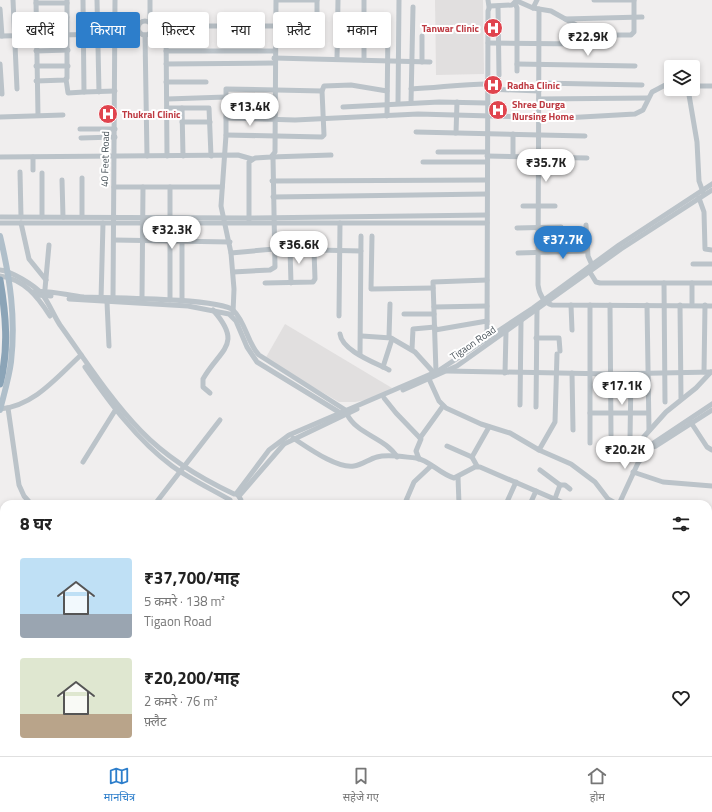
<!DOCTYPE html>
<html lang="hi">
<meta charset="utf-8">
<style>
:root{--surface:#fff;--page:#f6f6f6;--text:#222;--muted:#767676;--line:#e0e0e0;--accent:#2d7ecb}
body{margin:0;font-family:"Titillium Web","Noto Sans Devanagari",sans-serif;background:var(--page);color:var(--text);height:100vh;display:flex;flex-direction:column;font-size:15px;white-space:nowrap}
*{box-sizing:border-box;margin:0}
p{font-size:13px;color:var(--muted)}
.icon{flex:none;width:22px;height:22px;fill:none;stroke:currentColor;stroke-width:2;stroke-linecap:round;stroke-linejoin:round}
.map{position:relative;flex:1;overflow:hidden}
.sheet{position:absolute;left:0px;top:500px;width:712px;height:256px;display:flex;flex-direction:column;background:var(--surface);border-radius:12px 12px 0 0;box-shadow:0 2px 6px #0003}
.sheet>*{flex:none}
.top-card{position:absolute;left:12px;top:12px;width:400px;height:36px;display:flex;gap:8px}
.tools{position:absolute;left:664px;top:60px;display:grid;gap:8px}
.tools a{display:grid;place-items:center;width:36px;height:36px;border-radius:4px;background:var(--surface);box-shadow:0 2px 6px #0003;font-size:20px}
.price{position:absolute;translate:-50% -34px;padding:0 9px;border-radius:14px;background:#fff;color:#222;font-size:13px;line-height:26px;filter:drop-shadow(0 1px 2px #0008)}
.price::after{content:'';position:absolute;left:50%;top:24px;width:12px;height:9px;margin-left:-6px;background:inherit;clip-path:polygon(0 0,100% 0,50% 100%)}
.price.current{background:var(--accent);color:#fff}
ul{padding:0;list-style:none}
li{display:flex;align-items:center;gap:12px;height:100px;padding:0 20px}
li span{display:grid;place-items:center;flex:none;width:112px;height:80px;border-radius:4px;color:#555}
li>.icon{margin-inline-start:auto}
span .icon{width:48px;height:48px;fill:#fffc;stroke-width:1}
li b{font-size:17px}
h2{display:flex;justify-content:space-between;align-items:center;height:48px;padding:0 20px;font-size:17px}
.pill{padding:0 14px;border-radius:4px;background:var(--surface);box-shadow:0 2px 6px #0003;font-size:14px;line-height:36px}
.pill.current{background:var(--accent);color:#fff}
.tab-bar{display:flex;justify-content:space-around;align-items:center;height:56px;border-top:1px solid var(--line);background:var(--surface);font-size:11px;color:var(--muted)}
.tab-bar a{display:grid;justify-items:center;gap:2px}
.tab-bar .current{color:var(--accent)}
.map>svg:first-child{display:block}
.education{fill:#e1dfdf}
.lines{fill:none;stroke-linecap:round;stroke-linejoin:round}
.stream{stroke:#92d7e2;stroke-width:1.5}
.minor{stroke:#bbc3c9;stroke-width:5}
.major{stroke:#b0bfca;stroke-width:6}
.highway{stroke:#8ba4b7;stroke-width:7}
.labels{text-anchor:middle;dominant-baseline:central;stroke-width:4;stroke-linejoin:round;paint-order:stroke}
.health-label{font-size:10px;font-weight:bold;fill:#be3a42;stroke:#fff;text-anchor:start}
.street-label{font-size:10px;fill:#485259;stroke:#fff}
</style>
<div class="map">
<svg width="712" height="756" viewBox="0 0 712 756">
<rect width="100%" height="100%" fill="#f0eeee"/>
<g class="education">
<path d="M435,0H483L484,74L436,75Z"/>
<path d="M285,324L392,388L372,399L355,402H339L265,359Z"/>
</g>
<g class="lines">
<path class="stream" d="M295,752L303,756"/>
<g class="minor">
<path d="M13,0L17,89"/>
<path d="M36,0L38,115"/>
<path d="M83,0L84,92L115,91"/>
<path d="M97,0L99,92"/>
<path d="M488,0L489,7"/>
<path d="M594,0H634"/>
<path d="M517,1L533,8L551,11L594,35"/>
<path d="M36,3H67"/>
<path d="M515,3L517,8V71"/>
<path d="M498,6L499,75"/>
<path d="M533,8L537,0"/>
<path d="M0,9L2,36"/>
<path d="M539,9L538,285C539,294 544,303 552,305L712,306"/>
<path d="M36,18L67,17"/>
<path d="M565,19L642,17"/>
<circle cx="145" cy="28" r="7"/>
<path d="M150,22V0"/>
<path d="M115,26H138"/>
<path d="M152,26H312L317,23V0"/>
<path d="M166,26L167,156"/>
<path d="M145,35L147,156"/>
<path d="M0,36L115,34"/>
<path d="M488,43L582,44L590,42L594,35H631L634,32V0"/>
<path d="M36,51L68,50"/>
<path d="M166,51H275"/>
<path d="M274,58L430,62"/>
<path d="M337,59L338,0"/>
<path d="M364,60V0"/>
<path d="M422,62V36"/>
<path d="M0,64L2,94"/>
<path d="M166,64L274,63"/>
<path d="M517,64L635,66"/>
<path d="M36,66H68"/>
<path d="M66,79L68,93L84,92"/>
<path d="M36,81L65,80L67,78V0"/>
<path d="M166,82H206"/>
<path d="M539,83L642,85"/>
<path d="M693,86H712"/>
<path d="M411,89C437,88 461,84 487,84"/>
<path d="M487,89L539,91"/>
<path d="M688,89L697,142L699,181L703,192"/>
<path d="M167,99L226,97"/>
<path d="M539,99L648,98"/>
<path d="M398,103L399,0"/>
<path d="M411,103L413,7"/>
<path d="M343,107L439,102L487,103"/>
<path d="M167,108H209L211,156"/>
<path d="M182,108L183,156"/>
<path d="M387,116L388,24"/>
<path d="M0,117L63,115"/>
<path d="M226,118L295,120L418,114L564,118L635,114L643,110L652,92L671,82"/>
<path d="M182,122H210"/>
<path d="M80,129H115"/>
<path d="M416,132L585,136"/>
<path d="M456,133L457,102"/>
<path d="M513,134V156"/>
<path d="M226,135L322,137L324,135L322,91L324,86L351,85L387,91"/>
<path d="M81,138L115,137"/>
<path d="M438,152H487"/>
<path d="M487,156L587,158"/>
<path d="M0,157L238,155L252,159"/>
<path d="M33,157V170"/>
<path d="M271,157L331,155"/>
<path d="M423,162H486"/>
<path d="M20,172L21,217"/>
<path d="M42,173V217"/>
<path d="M62,180L63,217"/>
<path d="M272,181L487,180"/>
<path d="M114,187H222"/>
<path d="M170,187V300"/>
<path d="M273,197L487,194"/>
<path d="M699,198L704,212L705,249L712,250"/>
<path d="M523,206H555"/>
<path d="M0,217L249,218L487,215"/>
<path d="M82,217V178"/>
<path d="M249,220V162L255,158L271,157L275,152L276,0H317"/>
<path d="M0,223H487"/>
<path d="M21,223L29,259L46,280"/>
<path d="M586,225L588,256L592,265"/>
<path d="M517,228L561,227"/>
<path d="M372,236L371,289L433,288"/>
<path d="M114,240L230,242"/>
<path d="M182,242V301"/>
<path d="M290,249L291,283"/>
<path d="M231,253L274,249L361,251"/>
<path d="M518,253L587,251"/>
<path d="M693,264H712"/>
<path d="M588,269L596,282L600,283H712"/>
<path d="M0,270C11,271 34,285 42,294C48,301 54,316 60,325C86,361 110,399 141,431C168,459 200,478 234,494"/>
<path d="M233,272L270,270L275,267L273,157"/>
<path d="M0,276C24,279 38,297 50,316"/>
<path d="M265,283L313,282L315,279L314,250"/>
<path d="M664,283L665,402"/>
<path d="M45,289L49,245"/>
<path d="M33,292C49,289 68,296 84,297C109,298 219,298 233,310C246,322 247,343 259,355L347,411"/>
<path d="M36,295L51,296"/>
<path d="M142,298L143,187"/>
<path d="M69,299L188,306L229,314L236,321L247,347L257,362L342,414"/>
<path d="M113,299L115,0"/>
<path d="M101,300L103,223"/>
<path d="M107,302L109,346"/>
<path d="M571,305L572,330"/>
<path d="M590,305V443"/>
<path d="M610,305L611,435"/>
<path d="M647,305L649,430"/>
<path d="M680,305L681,398"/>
<path d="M692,305V283"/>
<path d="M434,307L487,306"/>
<path d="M233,313L234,289L231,253L221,206L226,135V89L322,91"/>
<path d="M404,314H434"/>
<path d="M339,316L340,223"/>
<path d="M435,330L487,321"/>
<path d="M340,334C342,351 376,363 389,370"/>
<path d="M362,336L391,338L415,352L434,373"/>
<path d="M389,337L390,304"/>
<path d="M536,338H559L560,351"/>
<path d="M487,341L488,11L490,6L512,5L517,0"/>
<path d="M412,349L413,329L435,327"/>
<path d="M360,355L361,236"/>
<path d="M85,367C110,403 137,440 172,466C190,479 211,489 230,500"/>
<path d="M383,367L392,339"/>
<path d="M447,371L611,374L712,372"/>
<path d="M436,372L433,282L487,280"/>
<path d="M704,372L705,305"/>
<path d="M505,373L506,332"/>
<path d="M572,373L573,430"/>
<path d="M429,379L439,401L446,408L481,424L510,433L539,450L571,464L595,482L608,499L617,504"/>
<path d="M403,390L457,366L621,249L712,190"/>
<path d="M210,393L203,387V379C220,349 244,345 213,310"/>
<path d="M384,398L396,413L421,439L416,451L419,459"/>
<path d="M520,405L521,321"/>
<path d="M536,407L537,310"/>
<path d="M8,408L19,485L24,496L31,504"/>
<path d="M0,409C34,406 57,377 81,355"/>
<path d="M590,413H648"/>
<path d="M347,414C356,434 386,438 397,457"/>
<path d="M690,421L707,447L712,450"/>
<path d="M293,438C307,447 337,469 354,466C362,465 369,459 377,457C388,454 404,457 416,458C429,460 440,474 454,478L475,467H480L566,504"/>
<path d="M420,438L443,406"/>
<path d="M630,439L631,374"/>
<path d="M641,440L666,412L696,388L711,372"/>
<path d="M447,446L472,457L477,466"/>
<path d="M649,448L656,446L712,410"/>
<path d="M539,450L555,422L557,354"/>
<path d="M472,457L489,427"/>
<path d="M83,462L116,409"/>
<path d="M540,470L560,485L553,504"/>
<path d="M633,472L663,482L712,486"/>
<path d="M458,477L459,504"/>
<path d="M560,485H565L570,489"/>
<path d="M236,494L269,450L289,435L438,371L533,308L619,245L712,184"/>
<path d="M238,495L241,500L238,504"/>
<path d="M239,496L284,444L357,409"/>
<path d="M405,503L414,482L431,466"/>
<path d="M155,504L220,420"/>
<path d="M404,504L409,502L415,504"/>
<path d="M506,504L516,482"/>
<path d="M530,504L536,491"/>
<path d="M619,504L638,463L652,444L712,404"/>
<path d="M708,514L712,515"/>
<path d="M708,534L712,536"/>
<path d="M708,552L712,554"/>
<path d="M708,569L712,571"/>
<path d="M708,601L712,603"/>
<path d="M0,609L4,608"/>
<path d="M0,613H4"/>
<path d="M708,625L712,627"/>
<path d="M708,655L712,647"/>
<path d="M708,690L712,684"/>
<path d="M708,714L712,708"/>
<path d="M708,739L712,743"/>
<path d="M96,752V756"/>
<path d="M287,752L293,756"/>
<path d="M339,752L346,756"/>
<path d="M349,752L355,756"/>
<path d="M398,752L405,756"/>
<path d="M574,752L583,756"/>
<path d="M515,753L516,752"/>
<path d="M134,756V752"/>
<path d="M172,756V752"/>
<path d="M199,756V752"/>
<path d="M218,756V752"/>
<path d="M413,756L415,752"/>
<path d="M457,756L459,752"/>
<path d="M496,756L498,752"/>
<path d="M533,756L536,752"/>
<path d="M554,756L556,752"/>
<path d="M626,756L628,752"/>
<path d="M658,756L661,752"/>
<path d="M672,756L673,752"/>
</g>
<path class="major" d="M0,236C10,278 16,318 11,362C9,378 4,394 0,410"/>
<path class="highway" d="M0,280C6,315 9,349 0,384"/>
</g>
<defs>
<symbol id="hospital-disc" viewBox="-11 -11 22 22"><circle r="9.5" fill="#e0444e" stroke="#fff"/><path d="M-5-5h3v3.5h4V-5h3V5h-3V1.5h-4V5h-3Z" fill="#fff"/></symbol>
</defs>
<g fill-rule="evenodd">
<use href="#hospital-disc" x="482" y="17" width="22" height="22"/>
<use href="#hospital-disc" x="482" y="74" width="22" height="22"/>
<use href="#hospital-disc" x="487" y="99" width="22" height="22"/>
<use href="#hospital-disc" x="97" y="103" width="22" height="22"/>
</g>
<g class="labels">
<g class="health-label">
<text x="479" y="28" text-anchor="end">Tanwar Clinic</text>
<text x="507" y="85">Radha Clinic</text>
<text x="512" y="104">Shree Durga<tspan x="512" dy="12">Nursing Home</tspan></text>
<text x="122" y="114">Thukral Clinic</text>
</g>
<g class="street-label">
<text transform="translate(105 159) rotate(-89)">40 Feet Road</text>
<text transform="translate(473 343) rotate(-34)">Tigaon Road</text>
</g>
</g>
</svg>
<div class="tools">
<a><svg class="icon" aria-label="layers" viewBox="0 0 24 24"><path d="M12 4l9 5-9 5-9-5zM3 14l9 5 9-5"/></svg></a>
</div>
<b class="price" style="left:588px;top:57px">₹22.9K</b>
<b class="price" style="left:250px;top:127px">₹13.4K</b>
<b class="price" style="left:546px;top:183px">₹35.7K</b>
<b class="price" style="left:172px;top:250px">₹32.3K</b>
<b class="price current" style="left:563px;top:260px">₹37.7K</b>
<b class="price" style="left:299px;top:265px">₹36.6K</b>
<b class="price" style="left:622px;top:406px">₹17.1K</b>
<b class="price" style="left:625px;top:470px">₹20.2K</b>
<div class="top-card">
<a class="pill">खरीदें</a>
<a class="pill current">किराया</a>
<a class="pill">फ़िल्टर</a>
<a class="pill">नया</a>
<a class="pill">फ़्लैट</a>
<a class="pill">मकान</a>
</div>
<section class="sheet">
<h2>8 घर<svg class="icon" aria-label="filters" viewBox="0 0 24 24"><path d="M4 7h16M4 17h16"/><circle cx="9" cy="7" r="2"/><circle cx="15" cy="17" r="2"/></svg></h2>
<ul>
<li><span style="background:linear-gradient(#bfe0f5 70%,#9aa5b1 0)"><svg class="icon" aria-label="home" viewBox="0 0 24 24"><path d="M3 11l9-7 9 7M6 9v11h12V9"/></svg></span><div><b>₹37,700/माह</b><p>5 कमरे · 138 m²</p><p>Tigaon Road</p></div><svg class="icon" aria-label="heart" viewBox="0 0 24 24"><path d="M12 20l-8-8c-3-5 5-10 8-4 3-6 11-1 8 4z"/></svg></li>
<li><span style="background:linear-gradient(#dfe7d0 70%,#b9a48a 0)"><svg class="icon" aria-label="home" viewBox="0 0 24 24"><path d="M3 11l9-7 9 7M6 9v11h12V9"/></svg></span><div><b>₹20,200/माह</b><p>2 कमरे · 76 m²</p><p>फ़्लैट</p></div><svg class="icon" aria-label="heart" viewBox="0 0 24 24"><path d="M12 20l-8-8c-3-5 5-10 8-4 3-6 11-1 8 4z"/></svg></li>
</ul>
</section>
</div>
<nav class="tab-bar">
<a class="current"><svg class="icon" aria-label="map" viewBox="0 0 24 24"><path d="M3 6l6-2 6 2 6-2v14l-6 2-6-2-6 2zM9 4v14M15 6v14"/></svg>मानचित्र</a>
<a><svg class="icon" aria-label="saved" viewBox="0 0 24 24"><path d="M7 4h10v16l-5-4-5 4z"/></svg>सहेजे गए</a>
<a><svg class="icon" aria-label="home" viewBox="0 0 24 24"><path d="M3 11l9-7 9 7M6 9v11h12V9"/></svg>होम</a>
</nav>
